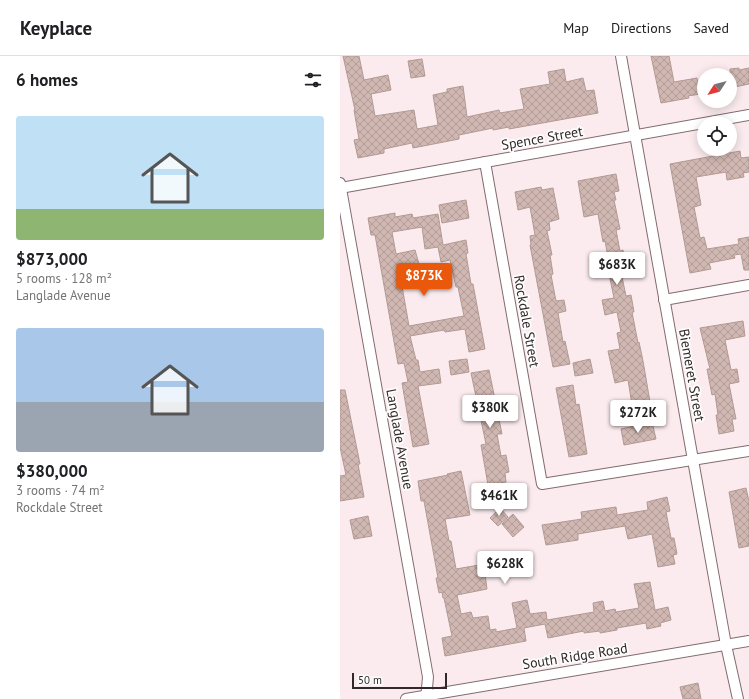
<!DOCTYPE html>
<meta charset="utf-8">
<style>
:root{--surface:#fff;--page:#f2f2f2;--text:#202124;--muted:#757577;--line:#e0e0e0;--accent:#ea580c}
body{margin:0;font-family:"PT Sans",sans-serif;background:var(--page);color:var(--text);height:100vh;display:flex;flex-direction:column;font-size:15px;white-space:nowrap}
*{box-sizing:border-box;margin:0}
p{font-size:13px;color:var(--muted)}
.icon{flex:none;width:22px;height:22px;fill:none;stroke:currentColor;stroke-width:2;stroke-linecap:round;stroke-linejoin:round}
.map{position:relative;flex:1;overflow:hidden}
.drawer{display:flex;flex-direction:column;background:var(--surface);width:340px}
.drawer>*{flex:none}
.needle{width:26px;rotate:234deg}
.tools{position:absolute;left:357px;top:12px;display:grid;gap:8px}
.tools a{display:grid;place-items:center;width:40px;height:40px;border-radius:50%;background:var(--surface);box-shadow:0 2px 10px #0003;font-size:20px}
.scale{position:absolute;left:12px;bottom:10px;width:95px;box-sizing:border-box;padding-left:4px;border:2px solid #32282a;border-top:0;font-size:11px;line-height:14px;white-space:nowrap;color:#32282a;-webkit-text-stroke:3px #fdfdfd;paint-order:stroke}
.price{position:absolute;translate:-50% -34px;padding:0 9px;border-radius:4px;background:#fff;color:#222;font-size:13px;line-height:26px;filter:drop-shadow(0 1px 2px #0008)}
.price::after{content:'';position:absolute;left:50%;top:24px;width:12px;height:9px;margin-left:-6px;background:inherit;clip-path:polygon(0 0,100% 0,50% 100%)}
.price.active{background:var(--accent);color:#fff}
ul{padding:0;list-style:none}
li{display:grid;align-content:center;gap:8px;height:212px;padding:0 16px}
li span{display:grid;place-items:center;height:124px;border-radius:4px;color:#555}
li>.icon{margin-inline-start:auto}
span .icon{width:72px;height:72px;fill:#fffc;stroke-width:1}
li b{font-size:17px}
h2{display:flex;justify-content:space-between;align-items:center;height:48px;padding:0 16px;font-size:17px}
header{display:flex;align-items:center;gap:24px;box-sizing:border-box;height:56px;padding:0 20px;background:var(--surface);border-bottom:1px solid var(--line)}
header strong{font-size:19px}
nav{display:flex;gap:22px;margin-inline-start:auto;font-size:14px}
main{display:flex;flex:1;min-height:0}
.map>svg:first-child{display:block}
.building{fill:url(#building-cross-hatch);stroke:#b29a94;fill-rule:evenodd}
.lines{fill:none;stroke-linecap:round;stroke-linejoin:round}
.minor-casing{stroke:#826b6f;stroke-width:12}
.minor{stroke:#fff;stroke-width:10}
.labels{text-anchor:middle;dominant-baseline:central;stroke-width:3.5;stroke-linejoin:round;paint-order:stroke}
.street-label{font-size:14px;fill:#32282a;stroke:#fdfdfd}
</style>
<header>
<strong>Keyplace</strong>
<nav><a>Map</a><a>Directions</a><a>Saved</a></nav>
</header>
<main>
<section class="drawer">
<h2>6 homes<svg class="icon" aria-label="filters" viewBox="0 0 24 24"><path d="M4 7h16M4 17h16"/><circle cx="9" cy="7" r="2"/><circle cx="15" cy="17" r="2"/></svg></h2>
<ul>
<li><span style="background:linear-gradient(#bfe0f5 75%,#8fb573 0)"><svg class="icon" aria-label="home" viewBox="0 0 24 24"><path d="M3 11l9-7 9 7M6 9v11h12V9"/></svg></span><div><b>$873,000</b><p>5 rooms · 128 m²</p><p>Langlade Avenue</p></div></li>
<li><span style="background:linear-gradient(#a9c7e8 60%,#9aa5b1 0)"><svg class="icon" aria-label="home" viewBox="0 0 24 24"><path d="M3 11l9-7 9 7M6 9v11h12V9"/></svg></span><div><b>$380,000</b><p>3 rooms · 74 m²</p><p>Rockdale Street</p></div></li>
</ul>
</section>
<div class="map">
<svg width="409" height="643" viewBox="0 0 409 643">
<defs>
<pattern id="building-cross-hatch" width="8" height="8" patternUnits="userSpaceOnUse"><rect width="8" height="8" fill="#d0b7b1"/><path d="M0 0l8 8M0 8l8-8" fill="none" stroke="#b39d98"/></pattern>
</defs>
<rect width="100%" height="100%" fill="#fbebee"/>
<g class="building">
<path d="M3,0H19L24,24L48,19L51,34L31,38L35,60L74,54L77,73L98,69L93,39L107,36V33L123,30L127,61L159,54L160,57L184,53L180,33L210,28L208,16L224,13L226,26L243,22L246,35L254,34L258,57L169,73V71L153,74V72L119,79V83L73,92L72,87L44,93V97L18,102L14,84L19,83L14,54H15Z"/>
<path d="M311,0H329L334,26L357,22L360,38L348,40L349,42L321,47Z"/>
<path d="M82,3L85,20L71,22L68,5Z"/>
<path d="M399,12V14L409,12V28L390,32V13Z"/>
<path d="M400,95L401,102L409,101V116L403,117L404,121L387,124L386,116L356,121L361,149L354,151L360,182L364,181L367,193L399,188L398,183L409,181V214H404L401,198L394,199L395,202L369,207L371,213L350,217L330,108Z"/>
<path d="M276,118L279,135L274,136L276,144H274L280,173L276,174L280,195L283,194L287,214L281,216L286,240L291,239L294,256H292L298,287L299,286L303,305L310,346L292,349L288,324L275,327L268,295L280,293L277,277L281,276L277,256L265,259L262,244L274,242L269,218L271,217L265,185L263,186L258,158L244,161L238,125Z"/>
<path d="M201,131L202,134L213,132L219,163L209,166L210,174L207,175L212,199H210L213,218L211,219L216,245L224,244L226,255L218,257L223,286L225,285L230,308L213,311L190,189H191L190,180L195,179L190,151L178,154L175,136Z"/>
<path d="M126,144L129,162L102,167L99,149Z"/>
<path d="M55,157V161L72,158L73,162L98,158L103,189L126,184L128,197L126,198L131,228H133L145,293L129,296L125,273L105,276L104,274L70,280L76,304H78L80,316L99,313L101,327L78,330L89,388L73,391L62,327L68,326L64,307L58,308L35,179H31L28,162ZM82,171L85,193L98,191L101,206L110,204L116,231H118L124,260L69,270L59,213L79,208L75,194L56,198L52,176Z"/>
<path d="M403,265L405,280L385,284L391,314L397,313L399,326L389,328L396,363H392L394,375L379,378L376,359H378L375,338L372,339L367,313H370L360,272Z"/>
<path d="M127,303L129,316L111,319L109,305Z"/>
<path d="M250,303L253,317L235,320L233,307Z"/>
<path d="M149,314L162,378H157L161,400L166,399L169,416L165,417L166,426L148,429L141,389L146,388L131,317Z"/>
<path d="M233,329L236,349L239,348L247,398L229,401L216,332Z"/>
<path d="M0,334H5L20,408H18L24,441L0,445V420L6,419L0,391Z"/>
<path d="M312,366L316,383L284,389L281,373Z"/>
<path d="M121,415L130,459L105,463L109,485H111L116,513L156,506L157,516L145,518L147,533L117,539L121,558L131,556L133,562L148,560L150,574L156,573V576L177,572L172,547L187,544L190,558L206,556L207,564L254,556L253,547L263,545L265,555L275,553L276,556L299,552L294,528L310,526L315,554L328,551L331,564L320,567L321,570L307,573L306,567L277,572V574L260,577V575L244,577V575L208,582L205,568L184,572L186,585L105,600L102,582L112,580L104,542H103L102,536L99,537L96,522H98L84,445H81L78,425L108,419L107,418Z"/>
<path d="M406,432L409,445V490L399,492L389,436Z"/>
<path d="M327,441L330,455L326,456L331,482H334L337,498L333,499L335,508L318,511L312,478L288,483L285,470L238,478V484L206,489L202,469L242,463L241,456L276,451L277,459L308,454L307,446Z"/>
<path d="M160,452L168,461L158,470L150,462Z"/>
<path d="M173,458L184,471L173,481L162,468Z"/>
<path d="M28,460L32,480L14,483L10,464Z"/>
<path d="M358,627L361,643H343L340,631Z"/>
</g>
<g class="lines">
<defs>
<g id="minor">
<path d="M281,0L386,589L398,643"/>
<path d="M145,106L202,428L409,395"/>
<path d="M0,127L88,621L86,643"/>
<path d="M0,132L409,59"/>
<path d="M324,244L409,229"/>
<path d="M66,643L409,585"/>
</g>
</defs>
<use href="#minor" class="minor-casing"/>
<use href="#minor" class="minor"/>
</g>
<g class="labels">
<g class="street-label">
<text transform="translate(202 82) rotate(-10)">Spence Street</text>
<text transform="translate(187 265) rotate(80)">Rockdale Street</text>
<text transform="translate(352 319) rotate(80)">Biemeret Street</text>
<text transform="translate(60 383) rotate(80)">Langlade Avenue</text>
<text transform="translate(235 600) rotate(-9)">South Ridge Road</text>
</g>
</g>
</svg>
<div class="tools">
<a><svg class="needle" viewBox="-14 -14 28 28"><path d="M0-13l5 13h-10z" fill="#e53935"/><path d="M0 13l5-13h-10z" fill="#757577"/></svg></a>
<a><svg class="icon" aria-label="locate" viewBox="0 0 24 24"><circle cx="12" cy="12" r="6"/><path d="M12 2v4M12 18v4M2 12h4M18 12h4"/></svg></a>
</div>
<div class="scale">50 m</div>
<b class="price" style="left:277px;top:230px">$683K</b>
<b class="price active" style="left:84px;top:241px">$873K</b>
<b class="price" style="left:150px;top:373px">$380K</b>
<b class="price" style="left:298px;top:378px">$272K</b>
<b class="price" style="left:159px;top:461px">$461K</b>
<b class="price" style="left:165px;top:529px">$628K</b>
</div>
</main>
